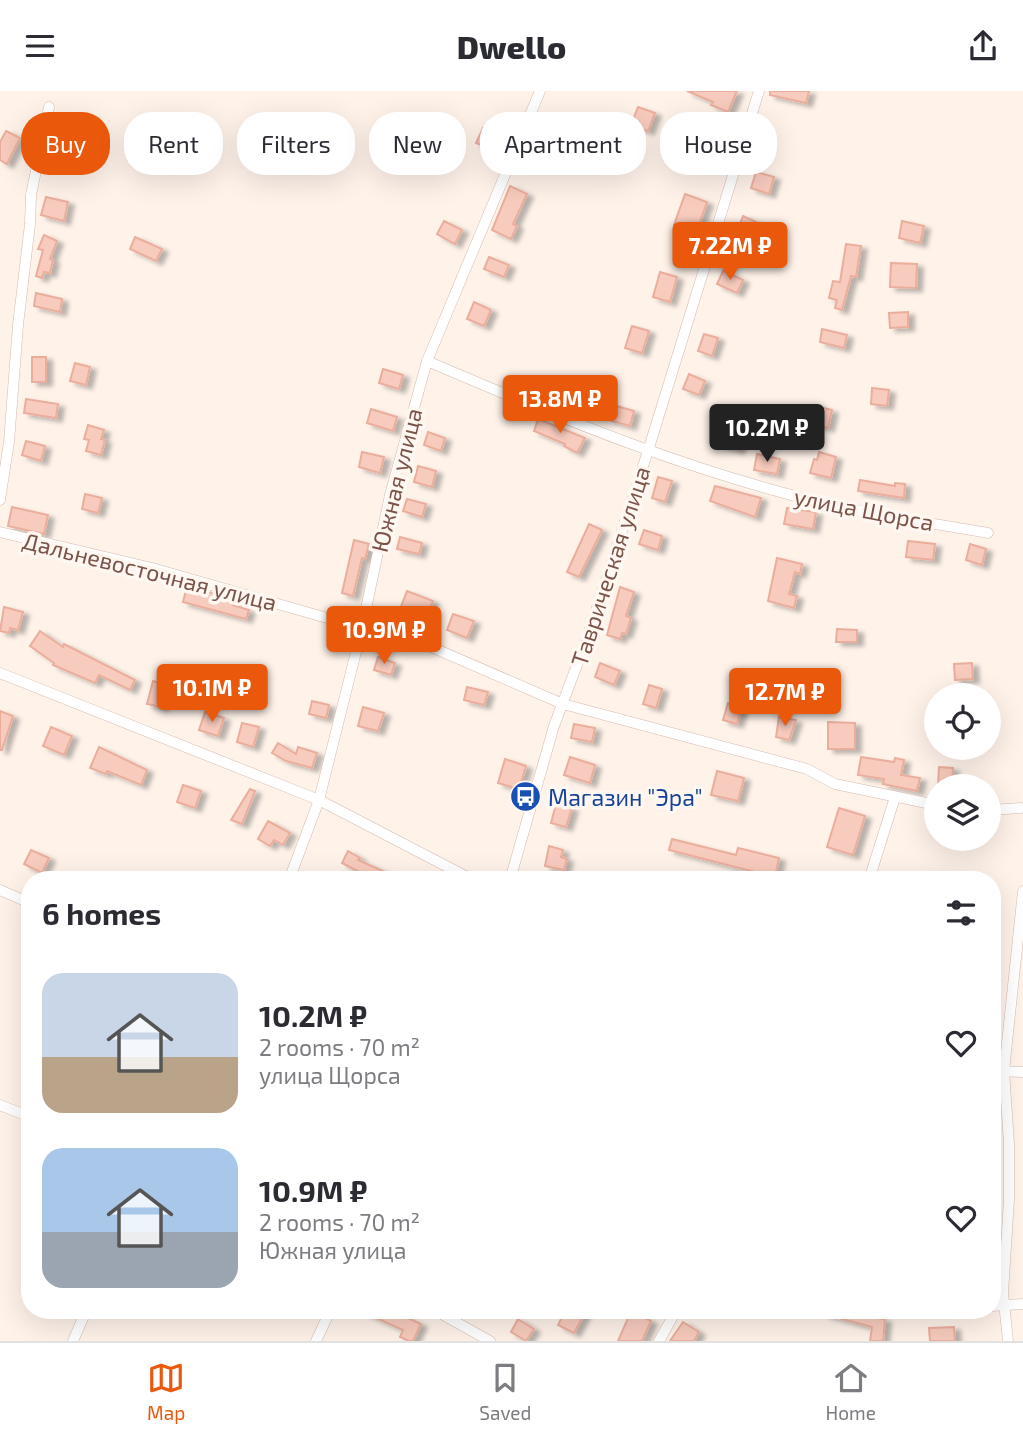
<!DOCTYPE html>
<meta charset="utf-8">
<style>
:root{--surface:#fff;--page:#f7f7f7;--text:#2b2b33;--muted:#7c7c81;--line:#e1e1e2;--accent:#ea580c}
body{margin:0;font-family:"Exo 2",sans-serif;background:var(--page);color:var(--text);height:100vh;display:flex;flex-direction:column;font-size:26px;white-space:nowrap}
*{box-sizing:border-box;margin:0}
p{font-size:23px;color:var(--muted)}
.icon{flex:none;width:38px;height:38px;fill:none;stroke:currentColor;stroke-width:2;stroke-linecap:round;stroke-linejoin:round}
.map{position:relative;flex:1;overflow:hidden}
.drawer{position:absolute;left:21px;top:780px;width:980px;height:448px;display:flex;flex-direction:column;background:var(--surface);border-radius:28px;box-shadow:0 7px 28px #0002}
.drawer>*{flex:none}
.hud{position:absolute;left:21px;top:21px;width:982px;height:63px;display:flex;gap:14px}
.tools{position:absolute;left:924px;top:592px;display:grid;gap:14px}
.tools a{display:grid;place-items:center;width:77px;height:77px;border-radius:50%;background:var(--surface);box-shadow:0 7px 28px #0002;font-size:35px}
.price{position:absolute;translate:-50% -60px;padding:0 16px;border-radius:7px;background:var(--accent);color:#fff;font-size:23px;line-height:46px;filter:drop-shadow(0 2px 4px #0008)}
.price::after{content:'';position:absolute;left:50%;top:42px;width:21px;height:16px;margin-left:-10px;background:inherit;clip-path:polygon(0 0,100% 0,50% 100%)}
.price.active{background:#222;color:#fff}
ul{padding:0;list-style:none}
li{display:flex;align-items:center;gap:21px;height:175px;padding:0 21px}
li span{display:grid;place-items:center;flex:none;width:196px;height:140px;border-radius:21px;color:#555}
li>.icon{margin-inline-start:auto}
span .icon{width:84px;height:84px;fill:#fffc;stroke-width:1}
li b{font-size:30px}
h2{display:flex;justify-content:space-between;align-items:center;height:84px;padding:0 21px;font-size:30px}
.chip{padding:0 24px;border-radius:28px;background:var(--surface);box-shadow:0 7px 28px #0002;font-size:24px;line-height:63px}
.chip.active{background:var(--accent);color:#fff}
header{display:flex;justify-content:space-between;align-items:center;height:91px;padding:0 21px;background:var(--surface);font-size:32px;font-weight:800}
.dock{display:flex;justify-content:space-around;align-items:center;height:98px;border-top:2px solid var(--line);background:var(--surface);font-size:19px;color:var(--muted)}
.dock a{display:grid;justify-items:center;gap:4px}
.dock .active{color:var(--accent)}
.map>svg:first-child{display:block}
.building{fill:#f7cbbd;stroke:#ebae9c;stroke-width:2;filter:url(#shadow)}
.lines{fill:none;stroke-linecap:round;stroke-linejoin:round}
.street-casing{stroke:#d5baaf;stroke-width:11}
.street{stroke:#fff;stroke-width:10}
.labels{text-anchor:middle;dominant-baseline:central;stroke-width:7;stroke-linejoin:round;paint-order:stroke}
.street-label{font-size:23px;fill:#7c5349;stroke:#fff7f1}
.transit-label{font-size:23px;fill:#164399;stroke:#fff7f1;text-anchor:start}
</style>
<header><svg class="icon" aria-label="menu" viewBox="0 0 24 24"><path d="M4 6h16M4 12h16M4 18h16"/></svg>Dwello<svg class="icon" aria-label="share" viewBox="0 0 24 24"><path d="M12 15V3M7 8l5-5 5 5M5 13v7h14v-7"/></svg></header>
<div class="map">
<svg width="1023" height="1250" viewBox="0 0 1023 1250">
<defs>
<filter id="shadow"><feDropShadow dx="6" dy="3.5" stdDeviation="2" flood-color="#0004"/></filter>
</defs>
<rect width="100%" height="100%" fill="#fef2e9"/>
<g class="building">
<path d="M687,0H737L728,21L711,14L713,11Z"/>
<path d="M770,0H809L806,12L770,4Z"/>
<path d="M638,16L655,22L648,40L631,34Z"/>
<path d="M549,28L566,37L545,75L528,66Z"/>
<path d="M483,37L499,44L493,59L476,52Z"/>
<path d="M6,40L20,47L7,73L0,69V51Z"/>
<path d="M756,81L774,86L769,103L751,97Z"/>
<path d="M510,95L527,103L513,133L517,135L511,148L492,139Z"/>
<path d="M685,103L707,111L696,142L674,134Z"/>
<path d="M46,106L68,111L64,130L41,124Z"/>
<path d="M743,125L756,131L748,151L735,146Z"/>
<path d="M444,130L462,139L455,153L437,143Z"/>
<path d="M902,130L924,135L920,152L899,147Z"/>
<path d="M44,144L57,150L50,168L53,169L50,182L44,181L42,187L36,185L43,159L38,158Z"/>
<path d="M135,146L162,158L156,170L130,158Z"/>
<path d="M846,153L861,155L856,186L851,185L842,219L835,217L837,209L829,207L833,190L840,191Z"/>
<path d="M489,166L509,174L504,186L484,178Z"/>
<path d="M891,172L917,173L916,197L890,196Z"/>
<path d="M723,180L743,189L737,202L717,193Z"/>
<path d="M660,181L677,186L670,211L653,206Z"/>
<path d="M36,202L62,208L60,221L34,215Z"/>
<path d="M474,211L491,219L484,235L467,228Z"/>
<path d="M908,221V236L890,237L889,222Z"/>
<path d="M632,235L649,240L642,262L625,257Z"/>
<path d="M822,238L847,244L844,257L820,251Z"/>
<path d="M704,243L718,247L712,265L698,260Z"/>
<rect x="32" y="266" width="14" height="25"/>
<path d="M75,272L90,276L86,294L70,290Z"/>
<path d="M383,278L403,284L399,298L379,292Z"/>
<path d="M689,283L705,290L699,304L683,298Z"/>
<path d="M872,297L889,299L887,315L871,313Z"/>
<path d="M549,298L584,310L580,320L546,307Z"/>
<path d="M26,308L58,313L56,327L24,322Z"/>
<path d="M613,314L634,320L630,335L609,329Z"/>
<path d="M811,314L832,319L828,337L807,332Z"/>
<path d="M371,318L397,326L393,340L367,332Z"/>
<path d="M538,328L585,347L577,362L564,355L565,353L534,340Z"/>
<path d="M88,334L104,339L101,348L105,349L101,364L86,360L89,349L84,348Z"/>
<path d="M724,337L743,343L738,359L719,353Z"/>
<path d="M428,341L445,347L441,360L424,354Z"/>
<path d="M26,350L45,355L41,370L22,364Z"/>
<path d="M362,361L384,366L380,382L359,376Z"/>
<path d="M819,361L836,366L831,387L810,382L814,368L817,369Z"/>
<path d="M757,363L780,368L777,383L754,379Z"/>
<path d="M418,375L436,380L432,396L414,391Z"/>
<path d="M658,386L672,390L665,411L652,407Z"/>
<path d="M860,389L895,395V392L905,393L904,407L858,400Z"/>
<path d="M715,395L761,407L755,426L710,410Z"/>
<path d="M85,403L102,407L98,422L82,418Z"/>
<path d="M407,408L426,413L422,426L403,420Z"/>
<path d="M12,416L48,424L44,443L8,435Z"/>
<path d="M787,417L816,421L813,438L784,433Z"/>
<path d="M589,433L602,439L579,486L567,481Z"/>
<path d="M644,439L662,445L658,459L639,453Z"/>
<path d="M400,446L422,452L419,463L397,458Z"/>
<path d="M354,449L369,453L365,468L362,467L353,505L342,502Z"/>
<path d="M908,450L935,453L933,469L906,466Z"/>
<path d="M970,453L986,458L982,474L966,469Z"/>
<path d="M777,467L802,473L800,483L795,481L789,503L797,505L794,517L768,510Z"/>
<path d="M187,495L234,508L233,514L249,519L246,528L183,511Z"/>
<path d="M620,496L634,501L626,525L631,527L626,543L622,542L620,548L607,544Z"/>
<path d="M407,500L433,510L424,531L399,521Z"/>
<path d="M4,516L23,521L18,539L10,537L9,542L0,540Z"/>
<path d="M453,523L474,530L467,547L447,539Z"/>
<path d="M837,538L857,539V551H836Z"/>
<path d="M40,540L63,556L64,553L135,589L130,599L99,584L95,592L53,574L54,572L30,555Z"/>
<path d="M378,566L395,572L391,584L374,579Z"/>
<path d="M600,572L620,580L614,594L595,586Z"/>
<path d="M972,572L973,588L955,589L954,573Z"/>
<path d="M153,590L167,594L162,616L147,613Z"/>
<path d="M649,594L662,598L656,617L643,613Z"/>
<path d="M467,596L488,601L484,614L464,609Z"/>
<path d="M312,610L329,614L326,627L309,623Z"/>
<path d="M728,612L742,616L737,633L723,629Z"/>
<path d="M363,616L384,622L378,640L358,635Z"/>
<path d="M0,620L13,625L2,659H0Z"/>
<path d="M205,621L224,627L218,645L199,639Z"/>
<path d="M779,626L796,629L789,649L776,646Z"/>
<path d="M828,631L855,632V658H828Z"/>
<path d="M242,632L259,636L253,656L237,651Z"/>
<path d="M574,633L595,637L592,651L571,647Z"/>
<path d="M51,636L72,645L64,664L43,655Z"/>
<path d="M278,652L296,663L298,656L317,662L312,677L286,670L272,662Z"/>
<path d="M99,656L147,679L141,694L107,680L106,683L90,677Z"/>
<path d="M570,666L595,674L590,692L564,684Z"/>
<path d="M861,666L894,671L895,667L904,669L901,684L920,687L917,700L883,693L884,688L858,684Z"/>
<path d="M505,668L526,675L519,698L498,692Z"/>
<path d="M939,676L953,677L952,695H938Z"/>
<path d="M717,680L744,687L738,710L711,704Z"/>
<path d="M183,694L201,700L195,717L177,711Z"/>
<path d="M250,698L255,700L242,733L231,729Z"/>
<path d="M556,713L572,717L566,736L551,732Z"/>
<path d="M839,717L865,725L853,764L827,756Z"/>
<path d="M268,730L290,742L283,754L274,749L270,755L258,748Z"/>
<path d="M672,748L736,764L738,757L779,767L775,786L669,759Z"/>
<path d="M549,755L563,759L561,766L567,768L564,779L545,775Z"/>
<path d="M31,759L49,767L42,782L24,773Z"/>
<path d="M348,760L360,767L358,769L385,781L381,789H365L367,785L342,772Z"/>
<path d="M361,1220H405L403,1225L421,1233L413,1250H409L400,1246L403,1239Z"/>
<path d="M565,1220H586L574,1242L558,1234Z"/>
<path d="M631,1220L651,1230L642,1250H618Z"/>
<path d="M825,1220H859L858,1225L885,1228L883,1250H870L872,1236L824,1223Z"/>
<path d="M518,1228L534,1238L526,1250L511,1241Z"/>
<path d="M683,1231L699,1241L694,1250H670Z"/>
<path d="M954,1236L955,1250H930L929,1237Z"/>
</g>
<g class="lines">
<defs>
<g id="street">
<path d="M427,270C560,327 695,383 836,415C886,426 937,433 988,442"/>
<path d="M0,409L9,351L18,234L30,133L31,104L49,16"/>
<path d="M0,441L152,477L362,537L371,533H378L563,613L807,678L835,693L936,714"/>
<path d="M0,582L319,709L473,789"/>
<path d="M989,719L1021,717"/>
<path d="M289,789L319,709L362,537L390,404L427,270L540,0"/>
<path d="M510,789L554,635L586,550L648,360L759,0"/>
<path d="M869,789L895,706"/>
<path d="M0,799L30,812"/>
<path d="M992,980L1023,981"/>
<path d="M0,1014L30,1026"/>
<path d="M992,1215L1023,1213"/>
<path d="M436,1220L490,1250"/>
<path d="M73,1250L86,1220"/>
<path d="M316,1250L330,1220"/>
<path d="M659,1250L676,1220"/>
<path d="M1008,1250L1003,1202L1009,1108V1053L1004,980L1023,800"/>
</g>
</defs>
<use href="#street" class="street-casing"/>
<use href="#street" class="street"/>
</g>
<defs>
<symbol id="bus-disc" viewBox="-11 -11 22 22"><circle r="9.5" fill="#1a4fb4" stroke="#fff7f1"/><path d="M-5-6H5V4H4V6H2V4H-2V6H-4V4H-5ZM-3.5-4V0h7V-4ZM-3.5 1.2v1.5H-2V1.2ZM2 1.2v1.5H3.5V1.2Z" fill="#fff"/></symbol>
</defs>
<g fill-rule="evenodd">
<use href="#bus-disc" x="508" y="688" width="35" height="35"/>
</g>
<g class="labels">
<g class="street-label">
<text transform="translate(396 389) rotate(-76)">Южная улица</text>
<text transform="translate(864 418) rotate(11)">улица Щорса</text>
<text transform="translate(610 475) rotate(-72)">Таврическая улица</text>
<text transform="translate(150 480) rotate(14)">Дальневосточная улица</text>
</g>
<g class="transit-label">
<text x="548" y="706">Магазин "Эра"</text>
</g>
</g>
</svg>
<div class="tools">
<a><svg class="icon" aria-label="locate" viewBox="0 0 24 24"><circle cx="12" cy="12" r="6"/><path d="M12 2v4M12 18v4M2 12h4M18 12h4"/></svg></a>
<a><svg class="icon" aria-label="layers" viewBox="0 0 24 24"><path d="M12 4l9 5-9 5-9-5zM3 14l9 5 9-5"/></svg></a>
</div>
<b class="price" style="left:730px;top:191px">7.22M ₽</b>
<b class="price" style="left:560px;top:344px">13.8M ₽</b>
<b class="price active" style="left:767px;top:373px">10.2M ₽</b>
<b class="price" style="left:384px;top:575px">10.9M ₽</b>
<b class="price" style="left:212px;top:633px">10.1M ₽</b>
<b class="price" style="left:785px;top:637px">12.7M ₽</b>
<div class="hud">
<a class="chip active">Buy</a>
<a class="chip">Rent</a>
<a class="chip">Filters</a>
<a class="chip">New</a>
<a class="chip">Apartment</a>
<a class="chip">House</a>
</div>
<section class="drawer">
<h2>6 homes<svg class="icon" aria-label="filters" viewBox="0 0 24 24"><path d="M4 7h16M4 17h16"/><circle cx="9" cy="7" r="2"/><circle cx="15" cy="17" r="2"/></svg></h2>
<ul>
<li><span style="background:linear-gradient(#c9d6e8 60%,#b9a48a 0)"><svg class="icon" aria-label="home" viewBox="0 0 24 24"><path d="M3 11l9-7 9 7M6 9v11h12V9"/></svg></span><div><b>10.2M ₽</b><p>2 rooms · 70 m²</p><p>улица Щорса</p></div><svg class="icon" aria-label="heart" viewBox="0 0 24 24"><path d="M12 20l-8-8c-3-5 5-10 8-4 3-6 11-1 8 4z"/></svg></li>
<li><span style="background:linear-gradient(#a9c7e8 60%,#9aa5b1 0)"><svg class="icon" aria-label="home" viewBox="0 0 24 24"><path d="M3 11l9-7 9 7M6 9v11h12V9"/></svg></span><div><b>10.9M ₽</b><p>2 rooms · 70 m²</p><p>Южная улица</p></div><svg class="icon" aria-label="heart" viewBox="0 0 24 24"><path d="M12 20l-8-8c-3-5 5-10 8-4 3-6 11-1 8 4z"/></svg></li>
</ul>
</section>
</div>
<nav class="dock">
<a class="active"><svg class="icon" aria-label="map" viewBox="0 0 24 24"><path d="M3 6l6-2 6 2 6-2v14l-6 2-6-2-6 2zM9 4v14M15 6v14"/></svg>Map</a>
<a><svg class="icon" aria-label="saved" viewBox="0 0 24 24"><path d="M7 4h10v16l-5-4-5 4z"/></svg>Saved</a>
<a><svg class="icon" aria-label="home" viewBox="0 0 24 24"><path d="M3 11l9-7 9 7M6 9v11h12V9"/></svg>Home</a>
</nav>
